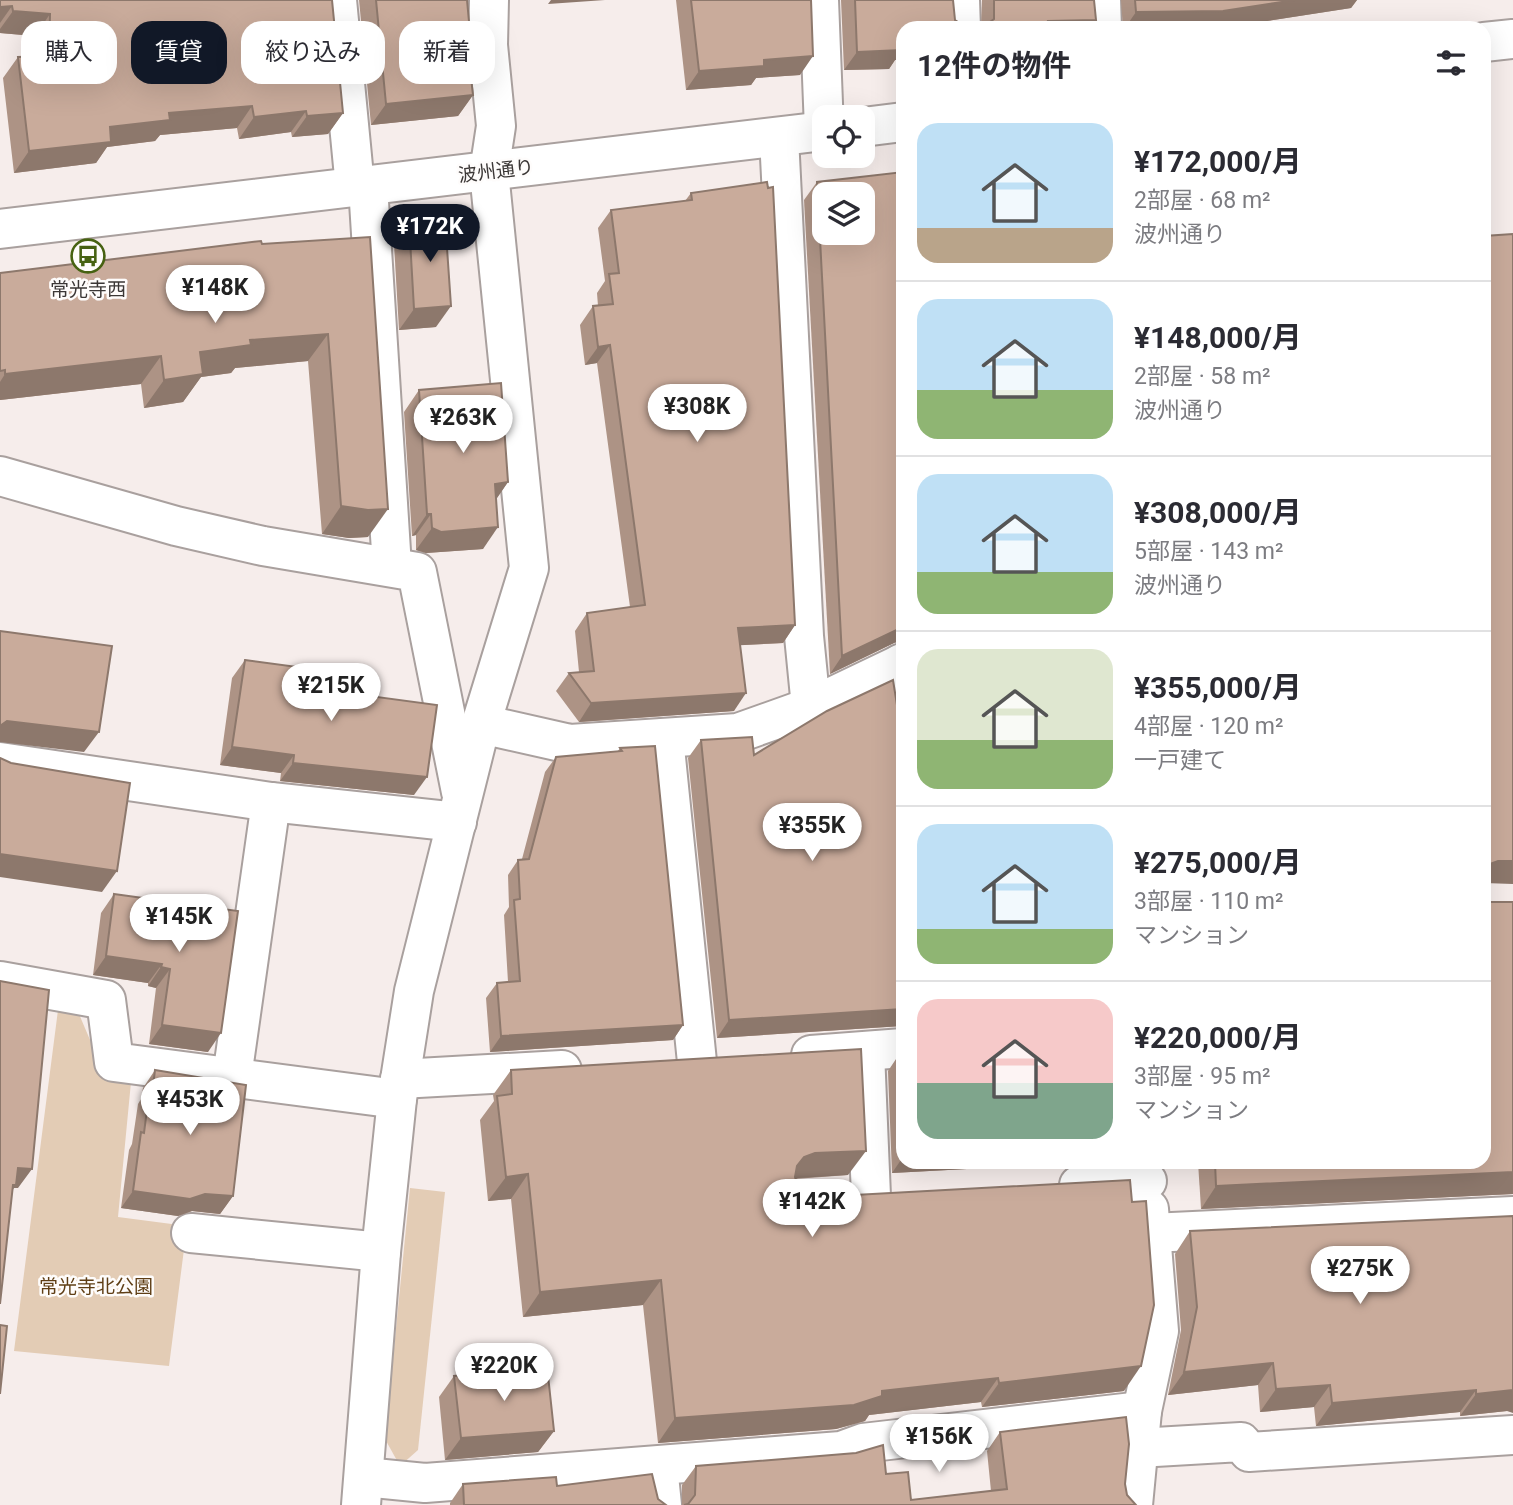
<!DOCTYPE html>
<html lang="ja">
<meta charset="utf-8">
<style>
:root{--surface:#fff;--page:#f2f2f3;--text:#2b2b33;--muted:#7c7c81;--line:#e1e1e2;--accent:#111827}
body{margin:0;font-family:Roboto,"Noto Sans JP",sans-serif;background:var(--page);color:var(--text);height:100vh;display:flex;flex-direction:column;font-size:26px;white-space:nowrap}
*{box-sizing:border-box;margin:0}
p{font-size:23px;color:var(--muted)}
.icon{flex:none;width:38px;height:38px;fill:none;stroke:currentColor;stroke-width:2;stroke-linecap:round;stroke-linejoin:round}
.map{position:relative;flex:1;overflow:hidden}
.side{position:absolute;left:896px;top:21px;width:595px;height:1148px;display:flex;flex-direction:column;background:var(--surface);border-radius:21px;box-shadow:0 7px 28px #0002}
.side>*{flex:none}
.banner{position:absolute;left:21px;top:21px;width:665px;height:63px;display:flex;gap:14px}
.fabs{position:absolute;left:812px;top:105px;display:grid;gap:14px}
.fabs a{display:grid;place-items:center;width:63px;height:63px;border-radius:14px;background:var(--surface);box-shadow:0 7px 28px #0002;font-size:35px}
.price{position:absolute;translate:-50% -60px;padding:0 16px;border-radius:24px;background:#fff;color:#222;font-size:23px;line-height:46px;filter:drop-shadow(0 2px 4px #0008)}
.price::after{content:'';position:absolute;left:50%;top:42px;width:21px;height:16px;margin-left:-10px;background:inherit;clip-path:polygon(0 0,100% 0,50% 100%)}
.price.on{background:var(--accent);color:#fff}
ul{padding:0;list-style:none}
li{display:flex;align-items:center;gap:21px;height:175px;padding:0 21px}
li+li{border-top:2px solid var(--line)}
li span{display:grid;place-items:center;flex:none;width:196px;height:140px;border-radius:21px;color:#555}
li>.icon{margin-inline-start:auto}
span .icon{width:84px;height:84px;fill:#fffc;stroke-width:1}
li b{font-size:30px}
h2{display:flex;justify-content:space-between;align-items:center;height:84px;padding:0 21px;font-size:30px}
.chip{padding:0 24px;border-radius:21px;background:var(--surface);box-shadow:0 7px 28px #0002;font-size:24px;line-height:63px}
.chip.on{background:var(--accent);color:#fff}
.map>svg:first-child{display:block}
.green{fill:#e3ccb5}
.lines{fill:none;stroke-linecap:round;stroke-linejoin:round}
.minor-casing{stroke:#a9a09e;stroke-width:42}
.minor{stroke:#fff;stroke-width:38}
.wall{fill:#ad9385}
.shaded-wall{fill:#8d786c}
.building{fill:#c9ab9b;stroke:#8d786c;stroke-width:2;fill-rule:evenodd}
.labels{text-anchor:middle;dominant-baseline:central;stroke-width:5;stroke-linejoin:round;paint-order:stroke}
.street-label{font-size:19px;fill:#3b3736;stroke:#fefcfb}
.poi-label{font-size:19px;fill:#3b3736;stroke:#fefcfb}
.park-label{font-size:19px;fill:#5f3e15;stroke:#fefcfb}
</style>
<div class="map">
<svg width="1513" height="1505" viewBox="0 0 1513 1505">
<rect width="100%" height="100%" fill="#f6edeb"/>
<g class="green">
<path d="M58,1010L79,1014L107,1080L131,1082L118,1217L187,1226L169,1366L14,1351Z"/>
<path d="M410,1188L445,1192L418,1450L400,1466L385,1439Z"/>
</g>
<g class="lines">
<defs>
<g id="minor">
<path d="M337,0L355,187"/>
<path d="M819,0L824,129"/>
<path d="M960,0L961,28"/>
<path d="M1101,0L1102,28"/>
<path d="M1484,42L1513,39"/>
<path d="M863,127L903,122"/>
<path d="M779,137L804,636L811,707"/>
<path d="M368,186L392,567"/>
<path d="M0,229L824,131"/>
<path d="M0,476L176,526L263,546L417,572L461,792"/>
<path d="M900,664L903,712"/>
<path d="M481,724L570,744L738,733L811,707L903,663"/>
<path d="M664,738L697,1062"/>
<path d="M0,762L271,802L457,822"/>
<path d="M0,981L106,1000L114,1062L397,1099"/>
<path d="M865,1052L871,1196"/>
<path d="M811,1055L903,1048"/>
<path d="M232,1077L271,802"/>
<path d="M400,1079L562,1070"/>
<path d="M1079,1185L1147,1181"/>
<path d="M191,1233L381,1252"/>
<path d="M1151,1233L1513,1216"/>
<path d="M1138,1448L1241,1442L1249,1452L1513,1435"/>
<path d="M658,1466L662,1505"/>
<path d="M364,1477L425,1483L841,1451L863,1443L1142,1411"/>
<path d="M361,1505L381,1252L397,1099L414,991L481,724L529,568L489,172L496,126L488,45L489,0"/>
<path d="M1133,1505L1142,1411L1159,1331L1149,1209"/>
</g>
</defs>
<use href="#minor" class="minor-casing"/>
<use href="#minor" class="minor"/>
</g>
<g class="wall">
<path d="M0,0H332L343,113L328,134L292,137L291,132L239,139L237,128L160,135L155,141L107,147L96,163L14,173L3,78L18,57L34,56L35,36L0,33Z"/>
<path d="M359,0H467L471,43L468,48L473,95L458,116L371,125Z"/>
<path d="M676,0H811L800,75L756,78L751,85L686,90Z"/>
<path d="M841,0H953L895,60L889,69L844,70Z"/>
<path d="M982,0H1094L1090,28H981Z"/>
<path d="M1121,0H1357L1351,8L1221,28H1123Z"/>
<path d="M817,182L894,643L830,674L804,200Z"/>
<path d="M691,193L795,625L783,643L740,645L734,711L579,722L556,691L569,673L579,672L575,631L587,613L630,607L597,363L585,365L580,325L593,306H598L597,293L605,281L598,228L611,210L685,201Z"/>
<path d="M409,222L436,327L399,330L394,244Z"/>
<path d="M370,237L368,537L349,538L322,534L308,361L235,368L231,373L201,377L183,402L144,408L141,384L0,400V273L262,244Z"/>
<path d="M419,390L508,482L496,499L483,549L426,553L416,550V535L412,536L404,412Z"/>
<path d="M245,660L304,672L332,691L414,795L280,781L281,773L220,765L232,678Z"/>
<path d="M897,705L902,1026L717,1038L688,758L701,740L754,755Z"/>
<path d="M655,746L683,1025L673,1040L490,1052L486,998L497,983L508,982L504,915L509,907L508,875L518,860L522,859L545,772L556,757L618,751L620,748Z"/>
<path d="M114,894L238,911L208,1052L149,1044L156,988L148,986V983L93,975L101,913Z"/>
<path d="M900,1053H903V1162H1094L892,1173L888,1071Z"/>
<path d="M155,1070L233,1196L220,1214L192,1211L178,1216L121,1208L129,1150L132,1144L138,1104L141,1099L143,1088Z"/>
<path d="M511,1070L848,1175L795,1179L798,1187L806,1194L1124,1391L982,1407L981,1402L869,1415L865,1421L836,1429L658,1443L643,1305L523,1317L511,1199L488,1201L480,1120L494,1101L493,1095Z"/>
<path d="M1198,1162H1484L1513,1194L1201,1209Z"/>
<path d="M1513,1216L1507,1411L1460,1416V1412L1316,1426L1314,1407L1260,1412L1258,1385L1168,1395L1181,1330L1175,1254L1190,1231Z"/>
<path d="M454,1376L554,1431L538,1452L445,1460L439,1397Z"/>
<path d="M1000,1432L1125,1484L1127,1495L1136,1505H682V1485L696,1466L886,1474L911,1500L991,1491L987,1451Z"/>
<path d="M463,1484L557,1486L658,1499L666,1505H450V1503Z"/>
</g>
<g class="shaded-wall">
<path d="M551,0H605L548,4Z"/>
<path d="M1295,0H1357L1351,8L1221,28H1125L1136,12Z"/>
<path d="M12,6L0,23V7Z"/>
<path d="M13,11L50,14L35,36L0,33V29Z"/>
<path d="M1096,20L1090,28H1020L1048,21Z"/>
<path d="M903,41V60H895L889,69L844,70L857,52Z"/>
<path d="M813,56L800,75L756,78L751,85L686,90L699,71L764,60Z"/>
<path d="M473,95L458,116L371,125L386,104Z"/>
<path d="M252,106L237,128L160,135L155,141L107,147L96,163L14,173L29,151L110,127L169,113Z"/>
<path d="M306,111L291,132L239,139L254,117Z"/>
<path d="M343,113L328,134L292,137L307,116Z"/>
<path d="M451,306L436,327L399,330L414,309Z"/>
<path d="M328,334L308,361L235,368L231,373L201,377L183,402L144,408L164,380L200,352L250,340Z"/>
<path d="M610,345L597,363L585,365L598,347Z"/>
<path d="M161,356L141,384L0,400V382L5,374Z"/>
<path d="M508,482L493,504L495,484Z"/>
<path d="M341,506L388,509L368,537L349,538L322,534Z"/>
<path d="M427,514H431L416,535L412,536Z"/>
<path d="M498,527L483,549L426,553L416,550L432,528Z"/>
<path d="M795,625L783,643L725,646L738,628Z"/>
<path d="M903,627V641L894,643L830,674L842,656Z"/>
<path d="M746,693L734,711L579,722L591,703Z"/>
<path d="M7,721L99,732L84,752L0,742V726Z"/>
<path d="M232,747L294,755L281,773L220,765Z"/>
<path d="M293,763L427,777L414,795L280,781Z"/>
<path d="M0,854L117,871L102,892L0,877Z"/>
<path d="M1498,861H1513V884L1484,883V869L1487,865Z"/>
<path d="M106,956L162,964L148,983L93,975Z"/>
<path d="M161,967L170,969L156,988L148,986Z"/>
<path d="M903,1009L902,1026L717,1038L729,1020Z"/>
<path d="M162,1025L221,1033L208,1052L149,1044Z"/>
<path d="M683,1025L673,1040L490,1052L501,1036Z"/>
<path d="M866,1151L848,1175L798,1178L787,1182L797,1166L804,1157L815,1153Z"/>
<path d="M903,1157V1162H1094L892,1173Z"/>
<path d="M18,1168L32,1169L18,1188H14L3,1204Z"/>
<path d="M1513,1172V1194L1201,1209L1216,1186Z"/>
<path d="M528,1174L511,1199L488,1201L506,1177Z"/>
<path d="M133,1191L205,1194L233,1196L220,1214L192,1211L178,1216L121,1208Z"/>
<path d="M661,1280L643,1305L523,1317L540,1292Z"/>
<path d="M1273,1363L1258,1385L1168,1395L1184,1372Z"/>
<path d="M1141,1366L1124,1391L982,1407L999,1383Z"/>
<path d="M998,1378L981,1402L869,1415L865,1421L836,1429L658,1443L675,1418L882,1391Z"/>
<path d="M1330,1385L1314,1407L1260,1412L1276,1389Z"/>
<path d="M1476,1390L1460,1412L1316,1426L1332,1403Z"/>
<path d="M1513,1390V1413L1507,1411L1460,1416L1476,1394Z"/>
<path d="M554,1431L538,1452L445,1460L461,1438Z"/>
</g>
<g class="building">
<path d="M0,0H332L343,113L307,116L306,111L254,117L252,106L169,113L170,120L110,127L111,142L29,151L18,57L49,56L50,14L13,11L12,6L0,7Z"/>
<path d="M376,0H467L471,43H467L473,95L386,104Z"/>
<path d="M691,0H811L813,56L764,60V66L699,71Z"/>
<path d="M855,0H953L955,20L967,28H903L902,50L857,52Z"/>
<path d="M994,0H1094L1096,20L1048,21L1049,27L982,28L994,19Z"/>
<path d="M1135,0H1295L1223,11L1136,12Z"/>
<path d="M903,172V627L842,656L817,182ZM824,194H863V233H824Z"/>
<path d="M767,182L768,188L773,187L795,625L738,628L746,693L591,703L569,673L594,671L587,613L645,605L610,345L598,347L593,306L613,304L609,274L619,273L611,210L692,200L691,193Z"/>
<path d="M445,219L451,306L414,309L409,222Z"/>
<path d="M1513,234V861H1498L1487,865L1484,869V236Z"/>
<path d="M370,237L388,509L368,510L341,506L328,334L250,340L251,345L200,352L203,374L164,380L161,356L5,374V370L0,371V273L261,241L262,244Z"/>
<path d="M501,383L508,482L495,484L498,527L441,532L432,528L431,514H427L419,390Z"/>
<path d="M0,631L112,646L99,732L7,721L0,726Z"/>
<path d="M245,660L305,668L304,672L334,676L332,691L437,705L427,777L293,763L294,755L232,747Z"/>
<path d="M893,680L897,705L903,711V1009L729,1020L701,740L752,737L754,755L827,711Z"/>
<path d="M655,746L683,1025L501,1036L497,983L520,981L514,900L520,899L518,860L529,859L556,757L622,751L620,748Z"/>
<path d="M0,758L11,763L130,783L117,871L0,854Z"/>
<path d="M114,894L238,911L221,1033L162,1025L170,969L161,967L162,964L106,956Z"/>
<path d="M1484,897L1490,902H1513V1172L1216,1186L1215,1162H1484Z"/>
<path d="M0,981L49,990L32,1169L18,1168L16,1185H13L0,1304Z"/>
<path d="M861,1049L866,1151L815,1153L804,1157L797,1166L795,1177L798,1187L806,1194L818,1197L1130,1180L1132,1202L1146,1201L1154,1305L1141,1366L999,1383L998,1378L882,1391V1396L854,1405L675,1418L661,1280L540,1292L528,1174L506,1177L497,1096L512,1094L511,1070Z"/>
<path d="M900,1053H903V1118Z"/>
<path d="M155,1070L246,1085L233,1196L205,1194L190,1199L133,1191L141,1132L144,1133L150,1086L153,1087Z"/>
<path d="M1513,1216V1390L1476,1394V1390L1332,1403L1330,1385L1276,1389L1273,1363L1184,1372L1197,1307L1190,1231Z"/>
<path d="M0,1325L7,1326L0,1394Z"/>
<path d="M547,1366L554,1431L461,1438L454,1376Z"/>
<path d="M1126,1417L1129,1444L1125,1484L1127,1495L1136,1505H684L688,1504L695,1495L696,1466L856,1453L883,1445L886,1474L908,1472L911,1500L1007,1489L1000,1432Z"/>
<path d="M652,1474L658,1499L666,1505H464L463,1484L556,1477L557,1486Z"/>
</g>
<defs>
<symbol id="bus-ring" viewBox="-11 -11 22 22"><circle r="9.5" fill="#fefcfb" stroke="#476212" stroke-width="1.5"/><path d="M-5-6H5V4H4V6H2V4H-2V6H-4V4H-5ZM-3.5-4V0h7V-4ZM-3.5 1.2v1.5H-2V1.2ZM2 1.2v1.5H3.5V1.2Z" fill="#476212"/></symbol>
</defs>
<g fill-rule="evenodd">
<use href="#bus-ring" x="69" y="237" width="38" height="38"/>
</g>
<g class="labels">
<g class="street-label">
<text transform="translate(496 171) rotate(-7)">波州通り</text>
</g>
<g class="poi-label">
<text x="88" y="289">常光寺西</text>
</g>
<g class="park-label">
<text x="96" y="1286">常光寺北公園</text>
</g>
</g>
</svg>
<div class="fabs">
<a><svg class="icon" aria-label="locate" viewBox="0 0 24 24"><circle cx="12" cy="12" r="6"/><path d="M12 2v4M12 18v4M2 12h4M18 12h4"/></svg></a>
<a><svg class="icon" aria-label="layers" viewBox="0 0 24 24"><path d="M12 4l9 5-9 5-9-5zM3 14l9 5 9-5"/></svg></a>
</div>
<b class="price on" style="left:430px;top:264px">¥172K</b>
<b class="price" style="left:215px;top:325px">¥148K</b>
<b class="price" style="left:697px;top:444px">¥308K</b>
<b class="price" style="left:463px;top:455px">¥263K</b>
<b class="price" style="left:331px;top:723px">¥215K</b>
<b class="price" style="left:812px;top:863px">¥355K</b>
<b class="price" style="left:179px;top:954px">¥145K</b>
<b class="price" style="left:190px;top:1137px">¥453K</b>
<b class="price" style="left:812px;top:1239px">¥142K</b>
<b class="price" style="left:1360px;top:1306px">¥275K</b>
<b class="price" style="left:504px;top:1403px">¥220K</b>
<b class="price" style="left:939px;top:1474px">¥156K</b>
<div class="banner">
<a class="chip">購入</a>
<a class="chip on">賃貸</a>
<a class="chip">絞り込み</a>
<a class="chip">新着</a>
</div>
<section class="side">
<h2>12件の物件<svg class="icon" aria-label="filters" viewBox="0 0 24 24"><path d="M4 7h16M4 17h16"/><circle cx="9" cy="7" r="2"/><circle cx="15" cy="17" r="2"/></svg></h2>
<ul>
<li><span style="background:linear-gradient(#bfe0f5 75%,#b9a48a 0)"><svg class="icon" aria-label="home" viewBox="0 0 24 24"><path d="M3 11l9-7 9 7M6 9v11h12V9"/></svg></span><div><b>¥172,000/月</b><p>2部屋 · 68 m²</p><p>波州通り</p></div></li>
<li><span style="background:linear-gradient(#bfe0f5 65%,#8fb573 0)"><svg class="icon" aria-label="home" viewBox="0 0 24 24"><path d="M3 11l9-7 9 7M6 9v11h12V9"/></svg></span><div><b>¥148,000/月</b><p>2部屋 · 58 m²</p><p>波州通り</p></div></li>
<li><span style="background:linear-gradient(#bfe0f5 70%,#8fb573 0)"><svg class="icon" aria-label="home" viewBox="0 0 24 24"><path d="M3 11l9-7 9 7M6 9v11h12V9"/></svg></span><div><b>¥308,000/月</b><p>5部屋 · 143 m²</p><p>波州通り</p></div></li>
<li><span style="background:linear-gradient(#dfe7d0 65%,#8fb573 0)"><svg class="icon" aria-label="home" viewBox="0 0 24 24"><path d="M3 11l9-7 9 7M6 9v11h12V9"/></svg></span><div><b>¥355,000/月</b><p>4部屋 · 120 m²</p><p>一戸建て</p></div></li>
<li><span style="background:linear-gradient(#bfe0f5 75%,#8fb573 0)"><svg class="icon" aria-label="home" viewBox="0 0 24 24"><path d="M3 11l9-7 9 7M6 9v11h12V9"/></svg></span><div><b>¥275,000/月</b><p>3部屋 · 110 m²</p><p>マンション</p></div></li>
<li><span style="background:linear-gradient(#f6c9c9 60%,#7fa58c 0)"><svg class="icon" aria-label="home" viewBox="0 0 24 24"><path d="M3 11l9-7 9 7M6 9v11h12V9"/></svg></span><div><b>¥220,000/月</b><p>3部屋 · 95 m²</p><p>マンション</p></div></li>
</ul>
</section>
</div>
